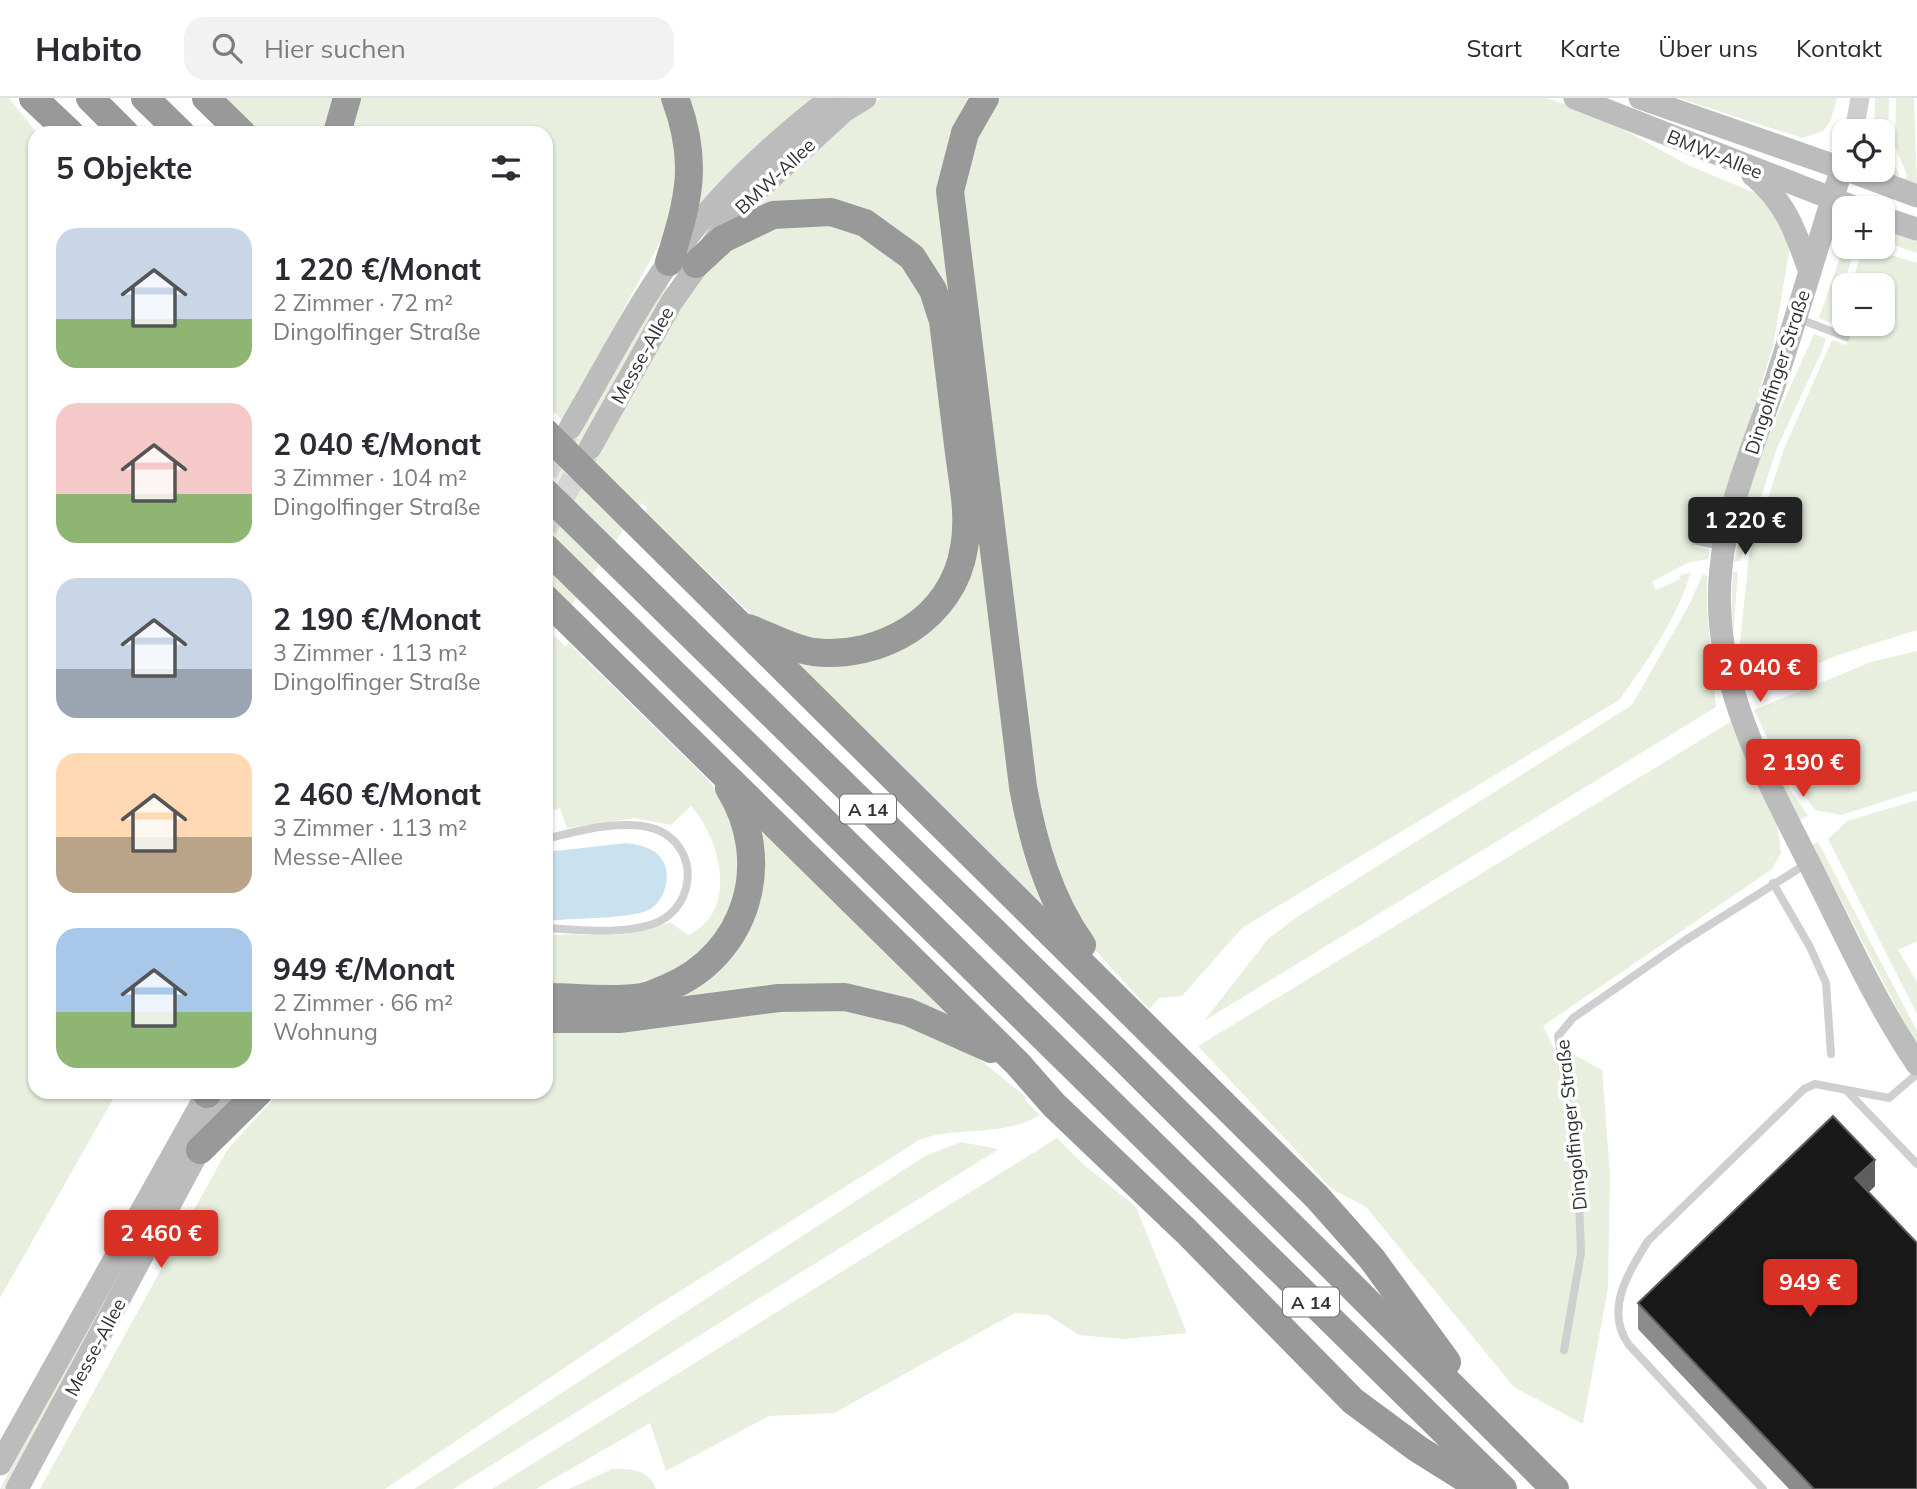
<!DOCTYPE html>
<html lang="de">
<meta charset="utf-8">
<style>
:root{--surface:#fff;--page:#f2f2f3;--text:#2b2b33;--muted:#7c7c81;--line:#e1e1e2;--accent:#d93025}
body{margin:0;font-family:Mulish,sans-serif;background:var(--page);color:var(--text);height:100vh;display:flex;flex-direction:column;font-size:26px;white-space:nowrap}
*{box-sizing:border-box;margin:0}
p{font-size:23px;color:var(--muted)}
.icon{flex:none;width:38px;height:38px;fill:none;stroke:currentColor;stroke-width:2;stroke-linecap:round;stroke-linejoin:round}
.map{position:relative;flex:1;overflow:hidden}
.side{position:absolute;left:28px;top:28px;width:525px;height:973px;display:flex;flex-direction:column;background:var(--surface);border-radius:21px;box-shadow:0 2px 5px #0004}
.side>*{flex:none}
.controls{position:absolute;left:1832px;top:21px;display:grid;gap:14px}
.controls a{display:grid;place-items:center;width:63px;height:63px;border-radius:14px;background:var(--surface);box-shadow:0 2px 5px #0004;font-size:35px}
.price{position:absolute;translate:-50% -60px;padding:0 16px;border-radius:7px;background:var(--accent);color:#fff;font-size:23px;line-height:46px;filter:drop-shadow(0 2px 4px #0008)}
.price::after{content:'';position:absolute;left:50%;top:42px;width:21px;height:16px;margin-left:-10px;background:inherit;clip-path:polygon(0 0,100% 0,50% 100%)}
.price.active{background:#222;color:#fff}
ul{padding:0;list-style:none}
li{display:flex;align-items:center;gap:21px;height:175px;padding:0 28px}
li span{display:grid;place-items:center;flex:none;width:196px;height:140px;border-radius:21px;color:#555}
li>.icon{margin-inline-start:auto}
span .icon{width:84px;height:84px;fill:#fffc;stroke-width:1}
li b{font-size:30px}
h2{display:flex;justify-content:space-between;align-items:center;height:84px;padding:0 28px;font-size:30px}
header{display:flex;align-items:center;gap:42px;box-sizing:border-box;height:98px;padding:0 35px;background:var(--surface);border-bottom:2px solid var(--line)}
header strong{font-size:33px}
nav{display:flex;gap:38px;margin-inline-start:auto;font-size:24px}
.search{width:490px;height:63px;background:var(--page);display:flex;align-items:center;gap:18px;box-sizing:border-box;padding:0 24px;border-radius:21px;color:var(--muted);font-size:26px}
.map>svg:first-child{display:block}
.green{fill:#e8efdf}
.water{fill:#cae2f0}
.lines{fill:none;stroke-linecap:round;stroke-linejoin:round}
.secondary-tunnel{stroke:#d6d6d6;stroke-width:23;stroke-dasharray:23 11;stroke-linecap:butt}
.service{stroke:#cfcfcf;stroke-width:8}
.tertiary{stroke:#cfcfcf;stroke-width:19}
.secondary{stroke:#bcbcbc;stroke-width:23}
.motorway{stroke:#999;stroke-width:28}
.wall{fill:#8c8c8c}
.shaded-wall{fill:#5e5e5e}
.building{fill:#191919;stroke:#5e5e5e;stroke-width:2}
.labels{text-anchor:middle;dominant-baseline:central;stroke-width:7;stroke-linejoin:round;paint-order:stroke}
.shield{fill:#fff;stroke:#707070;stroke-width:2}
.shield-label{font-size:18px;font-weight:bold;fill:#323232}
.street-label{font-size:19px;fill:#323232;stroke:#fff}
</style>
<header>
<strong>Habito</strong>
<div class="search"><svg class="icon" aria-label="search" viewBox="0 0 24 24"><circle cx="10" cy="10" r="6"/><path d="M15 15l6 6"/></svg>Hier suchen</div>
<nav><a>Start</a><a>Karte</a><a>Über uns</a><a>Kontakt</a></nav>
</header>
<div class="map">
<svg width="1917" height="1391" viewBox="0 0 1917 1391">
<rect width="100%" height="100%" fill="#fff"/>
<g class="green">
<path d="M0,0H9L37,35L35,994H117L0,1200Z"/>
<path d="M221,0H337L329,35H256Z"/>
<path d="M356,0H666L682,59L666,133L563,323L546,306V35H345Z"/>
<path d="M685,0H813L748,55L697,113Z"/>
<path d="M881,0H974L958,30L1009,639L1061,826L776,550L822,563L955,493L950,222L894,133L742,121L858,15Z"/>
<path d="M991,0H1547L1602,20L1690,68L1760,97L1774,109L1790,149L1773,248L1714,439H1697L1694,449L1710,452L1708,461L1687,465L1652,484L1656,492L1680,481L1679,478L1691,474C1677,520 1647,564 1619,602L1242,830L1182,898L1159,900L1149,911L1096,853L1078,824L1039,731L956,94Z"/>
<path d="M1678,0H1837L1831,22L1823,33L1802,40Z"/>
<path d="M1875,0H1889L1888,50L1899,77L1897,81L1883,69V33H1874Z"/>
<path d="M1896,0H1914L1917,87L1905,83L1907,77L1895,49Z"/>
<path d="M807,120L881,142L927,195L960,410L945,483L889,536L817,547L756,521L646,414L647,410L642,405L552,535L565,548L569,545L706,680L721,698L741,746L730,825L666,884L546,893V837C595,834 621,844 670,824L688,837C740,813 720,741 691,708L671,727L635,720L567,730L560,710L546,715V449L684,199L731,145Z"/>
<path d="M1889,132L1917,143V155L1888,145Z"/>
<path d="M1844,148L1861,149L1852,160L1831,225L1819,220Z"/>
<path d="M1874,152L1917,165V532L1841,556L1748,594L1739,554L1749,458L1784,351L1832,242L1846,247L1851,232L1838,228L1844,208V226H1883V187H1851L1859,162Z"/>
<path d="M663,186L671,191L546,412V394Z"/>
<path d="M1814,236L1826,240L1822,253L1777,350L1740,463L1734,464L1748,393L1763,349Z"/>
<path d="M1733,474H1738L1733,538H1730Z"/>
<path d="M1703,476L1707,478V511L1716,609L1204,923L1268,841L1297,819L1632,607L1689,507Z"/>
<path d="M1917,553V693L1841,717L1815,712L1778,662L1754,612L1871,564Z"/>
<path d="M1732,623L1746,661L1777,724L1781,755L1772,771L1543,928L1556,955L1569,954L1602,972L1610,1075L1608,1190L1583,1326L1514,1289L1366,1109L1332,1091L1198,948Z"/>
<path d="M1773,667L1808,718L1799,722Z"/>
<path d="M1917,702V843L1898,852L1917,884V916L1828,741L1847,723Z"/>
<path d="M749,719L966,927L922,912L610,909L725,857Z"/>
<path d="M1818,744L1917,933V949L1812,746Z"/>
<path d="M816,909L877,916L972,955L1026,999V1003L1040,1017C1003,1039 960,1028 921,1041L650,1212L385,1391H40L227,1052L280,994H546V931Z"/>
<path d="M225,994L5,1391H0L90,1223Z"/>
<path d="M1057,1040L1083,1066L1136,1109L1187,1235L1123,1241L1079,1237L1048,1217L1015,1215L834,1315L769,1318L666,1373L650,1325L536,1391H492Z"/>
<path d="M961,1044L999,1051L453,1391H414L925,1058Z"/>
<path d="M612,1371C631,1371 649,1371 656,1391H569Z"/>
</g>
<path class="water" d="M627,745C639,747 653,749 661,760C674,777 664,808 644,814C618,821 574,820 546,823V754Z"/>
<g class="lines">
<g class="secondary-tunnel">
<path d="M546,375L567,336"/>
<path d="M546,430L587,356"/>
</g>
<g class="service">
<path d="M1797,220L1846,239"/>
<path d="M1698,443L1722,448"/>
<path d="M546,741C577,733 638,716 667,737C701,761 691,813 653,826C619,837 581,832 546,830"/>
<path d="M1773,785L1810,849L1826,885L1831,956"/>
<path d="M1847,993L1917,1066"/>
<path d="M1564,1252L1581,1155L1578,1077L1558,938L1573,920L1684,843L1806,766"/>
<path d="M1763,1391L1629,1247C1604,1213 1628,1174 1648,1143L1804,991L1815,986L1889,1000L1917,976"/>
</g>
<path class="tertiary" d="M1854,33L1860,0"/>
<g class="secondary">
<path d="M1575,0L1856,110"/>
<path d="M1640,0L1844,71"/>
<path d="M1842,70C1819,143 1798,215 1774,288C1754,347 1727,407 1721,470C1708,586 1772,689 1821,789C1851,849 1879,910 1917,966"/>
<path d="M1847,72L1917,98"/>
<path d="M1753,77C1786,104 1796,135 1810,174"/>
<path d="M1883,120L1917,131"/>
<path d="M570,330C603,274 632,216 669,164C713,100 770,47 831,0"/>
<path d="M590,350L671,205L737,111L844,13L865,0"/>
<path d="M0,1366L208,994"/>
<path d="M17,1391L230,994"/>
</g>
<g class="motorway">
<path d="M33,0L70,35"/>
<path d="M90,0L125,35"/>
<path d="M145,0L181,35"/>
<path d="M206,0L242,35"/>
<path d="M985,0L965,35L950,93L1023,689C1033,744 1049,801 1082,847"/>
<path d="M337,35L347,0"/>
<path d="M669,164C689,102 699,63 675,0"/>
<path d="M696,166L723,141L773,117L831,114L865,125L912,159L933,192L943,223C948,267 954,311 959,355C963,386 970,419 964,450C953,521 880,562 813,554C792,551 768,537 748,530"/>
<path d="M546,335L1317,1099L1372,1161L1447,1264"/>
<path d="M546,395L1125,962L1555,1391"/>
<path d="M546,450L1503,1391"/>
<path d="M546,501L1018,966L1054,1007L1186,1133L1353,1303L1418,1351L1482,1391"/>
<path d="M546,899C577,899 612,904 642,899C650,898 659,893 667,890C747,857 775,764 729,690"/>
<path d="M546,921H619L779,900L845,899L908,914L991,951"/>
<path d="M207,996L208,994"/>
<path d="M200,1052L259,994"/>
</g>
</g>
<path class="wall" d="M1875,1088L1869,1094L1917,1391H1789L1638,1231V1205Z"/>
<path class="shaded-wall" d="M1875,1062V1088L1855,1107V1080Z"/>
<path class="building" d="M1833,1018L1875,1062L1855,1080L1917,1145V1391H1814L1638,1205Z"/>
<g class="labels">
<g class="shield">
<rect x="840" y="696.5" width="56" height="29" rx="5"/>
<rect x="1283" y="1189.5" width="56" height="29" rx="5"/>
</g>
<g class="shield-label">
<text x="868" y="711">A 14</text>
<text x="1311" y="1204">A 14</text>
</g>
<g class="street-label">
<text transform="translate(1715 56) rotate(22)">BMW-Allee</text>
<text transform="translate(775 78) rotate(-43)">BMW-Allee</text>
<text transform="translate(642 257) rotate(-61)">Messe-Allee</text>
<text transform="translate(1777 274) rotate(-72)">Dingolfinger Straße</text>
<text transform="translate(1571 1027) rotate(-96)">Dingolfinger Straße</text>
<text transform="translate(95 1249) rotate(-62)">Messe-Allee</text>
</g>
</g>
</svg>
<div class="controls">
<a><svg class="icon" aria-label="locate" viewBox="0 0 24 24"><circle cx="12" cy="12" r="6"/><path d="M12 2v4M12 18v4M2 12h4M18 12h4"/></svg></a>
<a>+</a>
<a>−</a>
</div>
<b class="price active" style="left:1745px;top:459px">1 220 €</b>
<b class="price" style="left:1760px;top:606px">2 040 €</b>
<b class="price" style="left:1803px;top:701px">2 190 €</b>
<b class="price" style="left:161px;top:1172px">2 460 €</b>
<b class="price" style="left:1810px;top:1221px">949 €</b>
<section class="side">
<h2>5 Objekte<svg class="icon" aria-label="filters" viewBox="0 0 24 24"><path d="M4 7h16M4 17h16"/><circle cx="9" cy="7" r="2"/><circle cx="15" cy="17" r="2"/></svg></h2>
<ul>
<li><span style="background:linear-gradient(#c9d6e8 65%,#8fb573 0)"><svg class="icon" aria-label="home" viewBox="0 0 24 24"><path d="M3 11l9-7 9 7M6 9v11h12V9"/></svg></span><div><b>1 220 €/Monat</b><p>2 Zimmer · 72 m²</p><p>Dingolfinger Straße</p></div></li>
<li><span style="background:linear-gradient(#f6c9c9 65%,#8fb573 0)"><svg class="icon" aria-label="home" viewBox="0 0 24 24"><path d="M3 11l9-7 9 7M6 9v11h12V9"/></svg></span><div><b>2 040 €/Monat</b><p>3 Zimmer · 104 m²</p><p>Dingolfinger Straße</p></div></li>
<li><span style="background:linear-gradient(#c9d6e8 65%,#9aa5b1 0)"><svg class="icon" aria-label="home" viewBox="0 0 24 24"><path d="M3 11l9-7 9 7M6 9v11h12V9"/></svg></span><div><b>2 190 €/Monat</b><p>3 Zimmer · 113 m²</p><p>Dingolfinger Straße</p></div></li>
<li><span style="background:linear-gradient(#ffd9b3 60%,#b9a48a 0)"><svg class="icon" aria-label="home" viewBox="0 0 24 24"><path d="M3 11l9-7 9 7M6 9v11h12V9"/></svg></span><div><b>2 460 €/Monat</b><p>3 Zimmer · 113 m²</p><p>Messe-Allee</p></div></li>
<li><span style="background:linear-gradient(#a9c7e8 60%,#8fb573 0)"><svg class="icon" aria-label="home" viewBox="0 0 24 24"><path d="M3 11l9-7 9 7M6 9v11h12V9"/></svg></span><div><b>949 €/Monat</b><p>2 Zimmer · 66 m²</p><p>Wohnung</p></div></li>
</ul>
</section>
</div>
